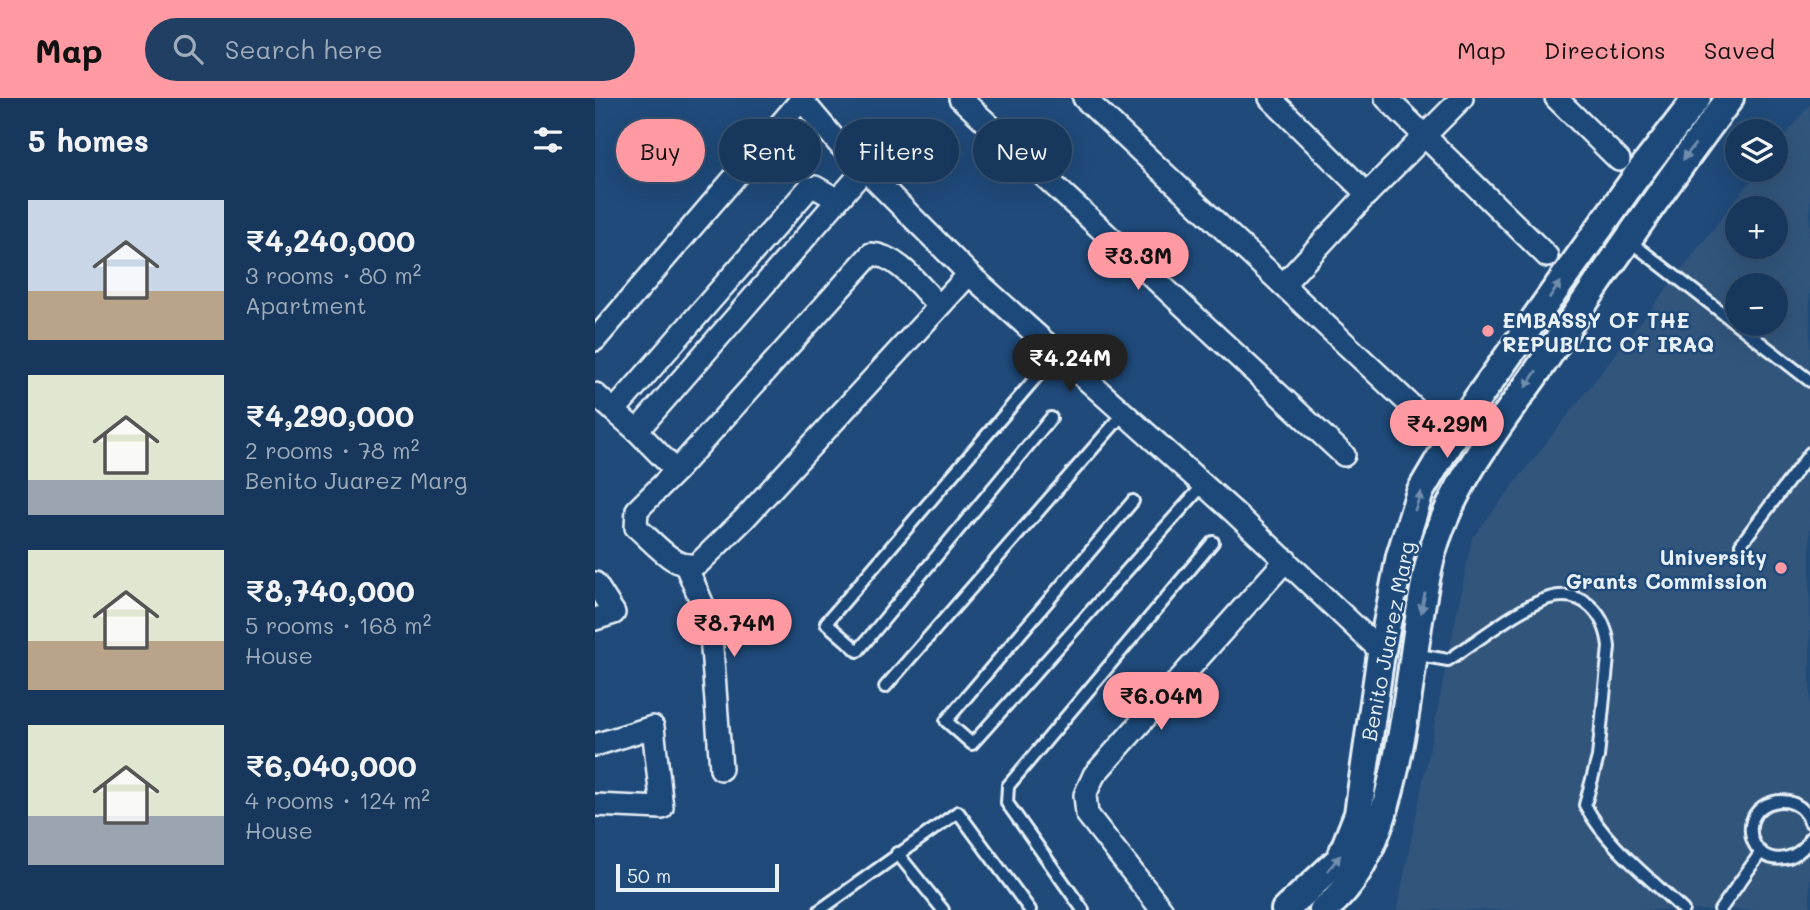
<!DOCTYPE html>
<meta charset="utf-8">
<style>
:root{--surface:#17385c;--page:#203f62;--text:#f1f3f6;--muted:#9eacbb;--line:#365272;--accent:#ff9aa2}
body{margin:0;font-family:Mali,sans-serif;background:var(--page);color:var(--text);height:100vh;display:flex;flex-direction:column;font-size:26px;white-space:nowrap}
*{box-sizing:border-box;margin:0}
p{font-size:23px;color:var(--muted)}
.icon{flex:none;width:38px;height:38px;fill:none;stroke:currentColor;stroke-width:2;stroke-linecap:round;stroke-linejoin:round}
.map{position:relative;flex:1;overflow:hidden}
.side{display:flex;flex-direction:column;background:var(--surface);width:595px}
.side>*{flex:none}
.hud{position:absolute;left:21px;top:21px;width:665px;height:63px;display:flex;gap:14px}
.buttons{position:absolute;left:1130px;top:21px;display:grid;gap:14px}
.buttons a{display:grid;place-items:center;width:63px;height:63px;border-radius:50%;background:var(--surface);box-shadow:0 7px 28px #0002,0 0 0 2px var(--line);font-size:35px}
.scale{position:absolute;left:21px;bottom:18px;width:163px;box-sizing:border-box;padding-left:7px;border:4px solid #e8f1f8;border-top:0;font-size:19px;line-height:24px;white-space:nowrap;color:#e8f1f8;-webkit-text-stroke:5px #1f4a7a;paint-order:stroke}
.price{position:absolute;translate:-50% -60px;padding:0 16px;border-radius:24px;background:var(--accent);color:#111;font-size:23px;line-height:46px;filter:drop-shadow(0 2px 4px #0008)}
.price::after{content:'';position:absolute;left:50%;top:42px;width:21px;height:16px;margin-left:-10px;background:inherit;clip-path:polygon(0 0,100% 0,50% 100%)}
.price.active{background:#222;color:#fff}
ul{padding:0;list-style:none}
li{display:flex;align-items:center;gap:21px;height:175px;padding:0 28px}
li span{display:grid;place-items:center;flex:none;width:196px;height:140px;border-radius:0px;color:#555}
li>.icon{margin-inline-start:auto}
span .icon{width:84px;height:84px;fill:#fffc;stroke-width:1}
li b{font-size:30px}
h2{display:flex;justify-content:space-between;align-items:center;height:84px;padding:0 28px;font-size:30px}
.tag{padding:0 24px;border-radius:32px;background:var(--surface);box-shadow:0 7px 28px #0002,0 0 0 2px var(--line);font-size:24px;line-height:63px}
.tag.active{background:var(--accent);color:#111}
header{display:flex;align-items:center;gap:42px;box-sizing:border-box;height:98px;padding:0 35px;background:var(--accent);color:#111}
header strong{font-size:33px}
nav{display:flex;gap:38px;margin-inline-start:auto;font-size:24px}
.search{width:490px;height:63px;background:var(--page);display:flex;align-items:center;gap:18px;box-sizing:border-box;padding:0 24px;border-radius:38px;color:var(--muted);font-size:26px}
main{display:flex;flex:1;min-height:0}
.map>svg:first-child{display:block}
.built{fill:#32557b;fill-rule:evenodd}
.lines{fill:none;stroke-linecap:round;stroke-linejoin:round}
.service-casing{stroke:#e8f1f8;stroke-width:16}
.minor-casing{stroke:#e8f1f8;stroke-width:26}
.tertiary-casing{stroke:#e8f1f8;stroke-width:32}
.service{stroke:#1f4a7a;stroke-width:10}
.minor{stroke:#1f4a7a;stroke-width:21}
.tertiary{stroke:#1f4a7a;stroke-width:26}
.oneway{fill:#6f8dac}
.poi-dot{fill:#ff9aa2;stroke:#1f4a7a;stroke-width:2.5}
.labels{text-anchor:middle;dominant-baseline:central;stroke-width:5;stroke-linejoin:round;paint-order:stroke}
.poi-label{font-size:21px;font-weight:bold;fill:#e8f1f8;stroke:#1f4a7a;text-anchor:start}
.street-label{font-size:21px;fill:#e8f1f8;stroke:#1f4a7a}
</style>
<header>
<strong>Map</strong>
<div class="search"><svg class="icon" aria-label="search" viewBox="0 0 24 24"><circle cx="10" cy="10" r="6"/><path d="M15 15l6 6"/></svg>Search here</div>
<nav><a>Map</a><a>Directions</a><a>Saved</a></nav>
</header>
<main>
<section class="side">
<h2>5 homes<svg class="icon" aria-label="filters" viewBox="0 0 24 24"><path d="M4 7h16M4 17h16"/><circle cx="9" cy="7" r="2"/><circle cx="15" cy="17" r="2"/></svg></h2>
<ul>
<li><span style="background:linear-gradient(#c9d6e8 65%,#b9a48a 0)"><svg class="icon" aria-label="home" viewBox="0 0 24 24"><path d="M3 11l9-7 9 7M6 9v11h12V9"/></svg></span><div><b>₹4,240,000</b><p>3 rooms · 80 m²</p><p>Apartment</p></div></li>
<li><span style="background:linear-gradient(#dfe7d0 75%,#9aa5b1 0)"><svg class="icon" aria-label="home" viewBox="0 0 24 24"><path d="M3 11l9-7 9 7M6 9v11h12V9"/></svg></span><div><b>₹4,290,000</b><p>2 rooms · 78 m²</p><p>Benito Juarez Marg</p></div></li>
<li><span style="background:linear-gradient(#dfe7d0 65%,#b9a48a 0)"><svg class="icon" aria-label="home" viewBox="0 0 24 24"><path d="M3 11l9-7 9 7M6 9v11h12V9"/></svg></span><div><b>₹8,740,000</b><p>5 rooms · 168 m²</p><p>House</p></div></li>
<li><span style="background:linear-gradient(#dfe7d0 65%,#9aa5b1 0)"><svg class="icon" aria-label="home" viewBox="0 0 24 24"><path d="M3 11l9-7 9 7M6 9v11h12V9"/></svg></span><div><b>₹6,040,000</b><p>4 rooms · 124 m²</p><p>House</p></div></li>
</ul>
</section>
<div class="map">
<svg width="1215" height="812" viewBox="0 0 1215 812">
<rect width="100%" height="100%" fill="#1f4a7a"/>
<filter id="ink" filterUnits="userSpaceOnUse"><feTurbulence type="fractalNoise" baseFrequency=".0143" numOctaves="2"/><feDisplacementMap in="SourceGraphic" scale="14" xChannelSelector="R" yChannelSelector="G"/><feConvolveMatrix kernelMatrix="1 2 1 2 8 2 1 2 1" color-interpolation-filters="sRGB"/></filter>
<g filter="url(#ink)">
<path class="built" d="M1215,6V812H802L877,440L1164,72H1181V49ZM1143,110H1181V149H1143ZM1143,187H1181V226H1143Z"/>
<g class="lines">
<defs>
<g id="service">
<path d="M1032,141L1215,283"/>
<path d="M456,320L263,553L231,525L461,256"/>
<path d="M538,403L351,623L377,646L609,386"/>
<path d="M1146,446L1215,355"/>
<path d="M818,556L853,562C879,546 926,508 954,500C990,490 1011,518 1014,549L1003,659L990,707C1011,747 1055,780 1088,812"/>
<path d="M290,589L529,315"/>
<path d="M1215,724C1203,688 1147,702 1157,740C1166,770 1204,765 1215,740"/>
<path d="M302,755L348,812"/>
<path d="M225,812L363,714L435,812"/>
<path d="M488,812L412,705L413,688L618,444"/>
<path d="M1125,812L1166,754"/>
</g>
<g id="minor">
<path d="M205,0L244,46L374,176L641,416L787,554"/>
<path d="M365,0L749,357"/>
<path d="M489,0L688,187"/>
<path d="M675,0L772,96"/>
<path d="M791,0L952,158"/>
<path d="M961,0L1024,62"/>
<path d="M243,102L220,89L214,90L19,313L42,333L269,72"/>
<path d="M344,208C326,190 303,157 276,156L81,373L42,412L41,429C57,442 83,476 104,465L148,422L353,199L374,176"/>
<path d="M0,242L206,2"/>
<path d="M0,296L19,313"/>
<path d="M840,330L688,187L772,96L867,0"/>
<path d="M42,333L81,373"/>
<path d="M91,468L115,523L126,671"/>
<path d="M0,485L19,515L0,521"/>
<path d="M0,647L58,629L67,710L0,707"/>
<path d="M567,812L492,716L490,697L499,677L691,462"/>
</g>
<g id="tertiary">
<path d="M690,812L745,761L763,716L785,562L805,458L825,394L868,321L1041,79L1102,0"/>
<path d="M728,812C814,751 810,554 837,455C857,385 905,327 946,268C1007,178 1069,88 1135,0"/>
</g>
</defs>
<use href="#service" class="service-casing"/>
<use href="#minor" class="minor-casing"/>
<use href="#tertiary" class="tertiary-casing"/>
<use href="#service" class="service"/>
<use href="#minor" class="minor"/>
<use href="#tertiary" class="tertiary"/>
</g>
<defs><path id="oneway-solid" d="M-6-.8H1V-3.2L6.5 0L1 3.2V.8H-6Z" transform="scale(1.75)"/></defs>
<g class="oneway">
<use href="#oneway-solid" transform="translate(1094 54) rotate(127)"/>
<use href="#oneway-solid" transform="translate(960 192) rotate(-54)"/>
<use href="#oneway-solid" transform="translate(936 281) rotate(124)"/>
<use href="#oneway-solid" transform="translate(823 403) rotate(-71)"/>
<use href="#oneway-solid" transform="translate(828 505) rotate(101)"/>
<use href="#oneway-solid" transform="translate(739 765) rotate(-51)"/>
</g>
</g>
<g class="poi-dot">
<circle cx="893" cy="233" r="7"/>
<circle cx="1186" cy="470" r="7"/>
</g>
<g class="labels">
<g class="poi-label">
<text x="907" y="221">EMBASSY OF THE<tspan x="907" dy="24">REPUBLIC OF IRAQ</tspan></text>
<text x="1172" y="458" text-anchor="end">University<tspan x="1172" dy="24">Grants Commission</tspan></text>
</g>
<g class="street-label">
<text transform="translate(792 543) rotate(-79)">Benito Juarez Marg</text>
</g>
</g>
</svg>
<div class="buttons">
<a><svg class="icon" aria-label="layers" viewBox="0 0 24 24"><path d="M12 4l9 5-9 5-9-5zM3 14l9 5 9-5"/></svg></a>
<a>+</a>
<a>−</a>
</div>
<div class="scale">50 m</div>
<b class="price" style="left:543px;top:194px">₹3.3M</b>
<b class="price active" style="left:475px;top:296px">₹4.24M</b>
<b class="price" style="left:852px;top:362px">₹4.29M</b>
<b class="price" style="left:139px;top:561px">₹8.74M</b>
<b class="price" style="left:566px;top:634px">₹6.04M</b>
<div class="hud">
<a class="tag active">Buy</a>
<a class="tag">Rent</a>
<a class="tag">Filters</a>
<a class="tag">New</a>
</div>
</div>
</main>
